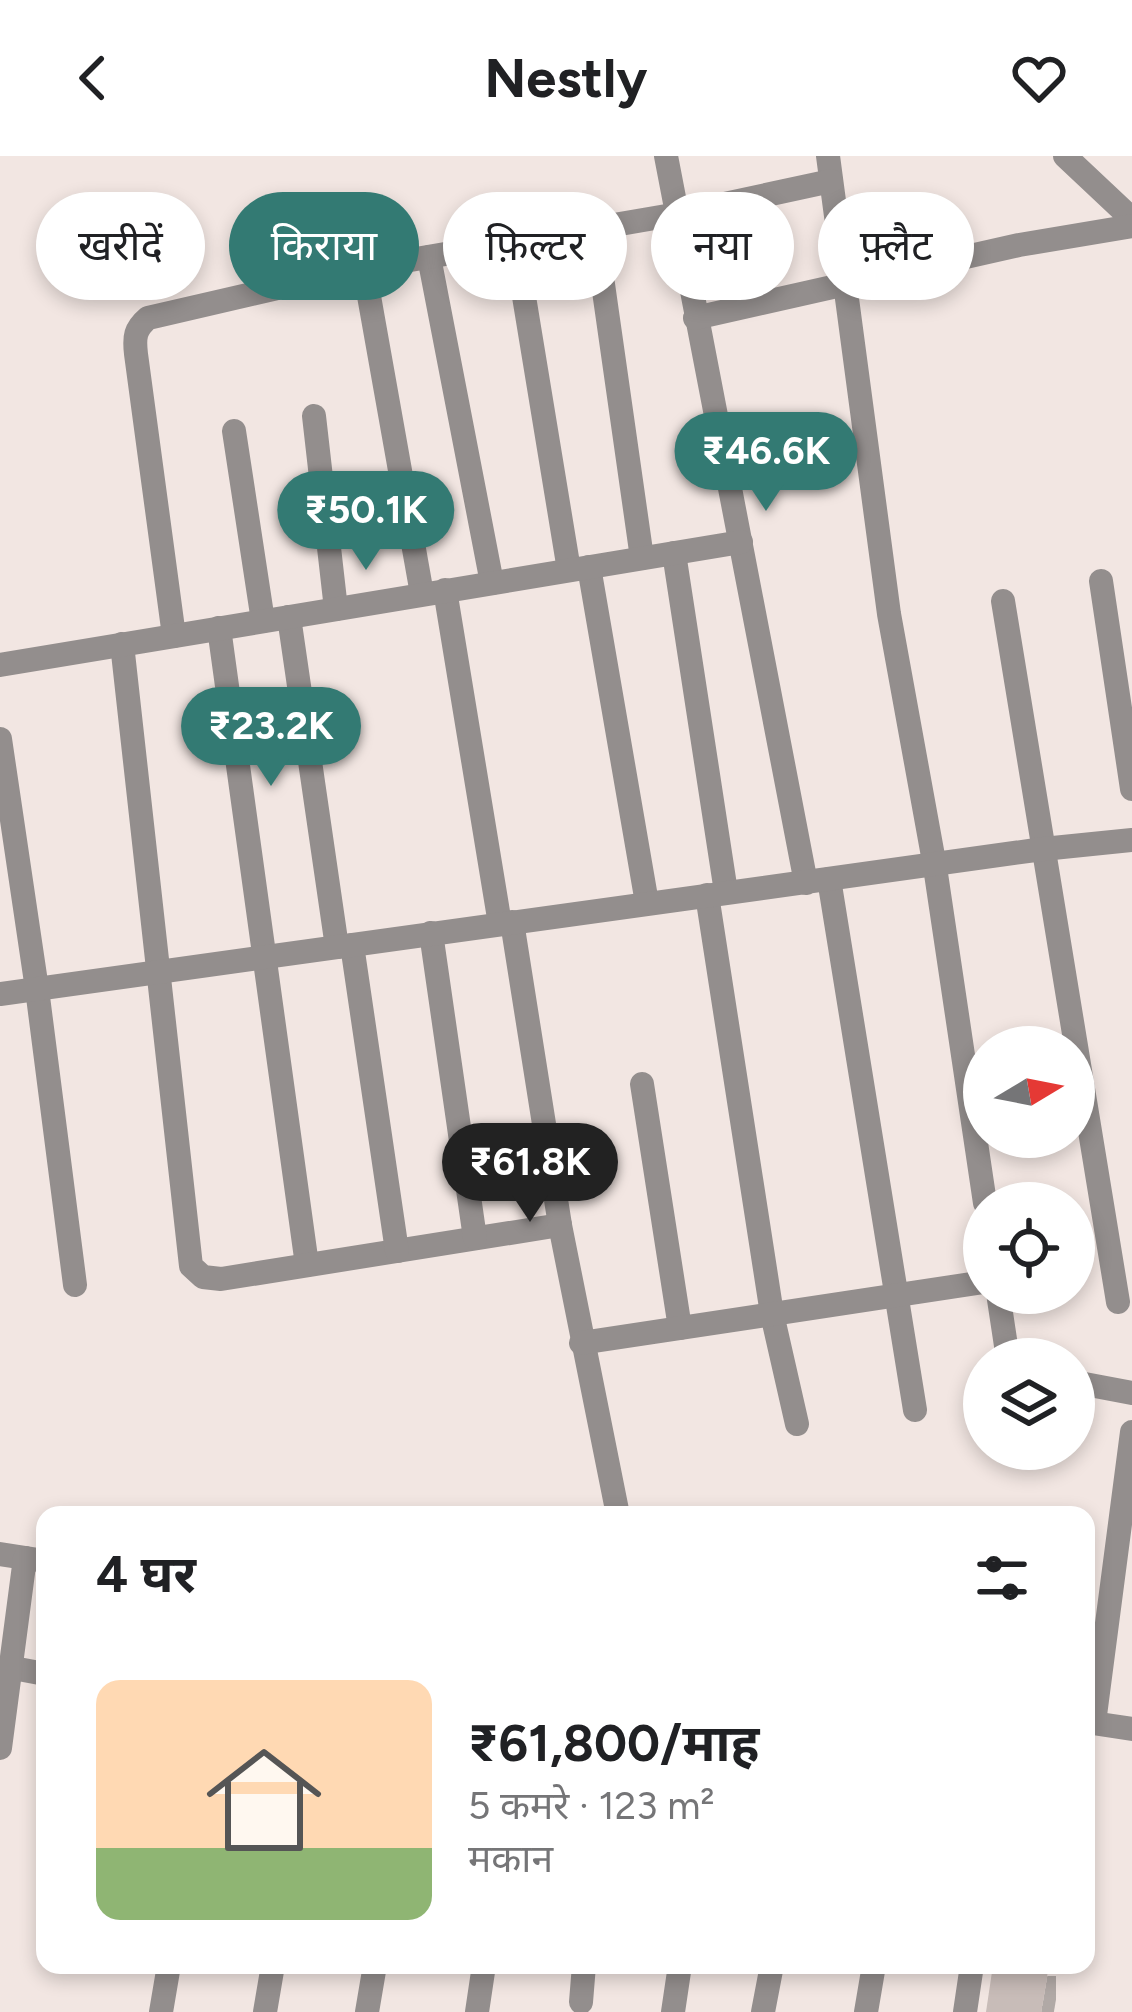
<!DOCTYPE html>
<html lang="hi">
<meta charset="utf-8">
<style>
:root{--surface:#fff;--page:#f2f2f2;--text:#202124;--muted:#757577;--line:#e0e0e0;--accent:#337a73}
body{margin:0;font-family:Figtree,"Noto Sans Devanagari",sans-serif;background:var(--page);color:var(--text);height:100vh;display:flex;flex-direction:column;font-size:45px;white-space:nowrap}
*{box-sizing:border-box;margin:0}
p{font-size:39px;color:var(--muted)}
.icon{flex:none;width:66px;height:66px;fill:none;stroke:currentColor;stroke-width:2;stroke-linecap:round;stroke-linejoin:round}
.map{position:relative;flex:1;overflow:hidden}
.side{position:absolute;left:36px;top:1350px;width:1059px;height:468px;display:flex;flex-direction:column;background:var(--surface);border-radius:24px;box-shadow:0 6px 18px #0003}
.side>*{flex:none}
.hud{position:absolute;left:36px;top:36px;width:1062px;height:108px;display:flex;gap:24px}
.needle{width:78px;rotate:80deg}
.fabs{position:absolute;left:963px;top:870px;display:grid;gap:24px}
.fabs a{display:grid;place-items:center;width:132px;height:132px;border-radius:50%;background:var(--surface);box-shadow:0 6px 18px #0003;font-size:60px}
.price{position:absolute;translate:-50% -102px;padding:0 27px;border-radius:42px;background:var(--accent);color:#fff;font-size:39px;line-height:78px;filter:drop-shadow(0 3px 6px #0008)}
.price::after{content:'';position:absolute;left:50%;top:72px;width:36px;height:27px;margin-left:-18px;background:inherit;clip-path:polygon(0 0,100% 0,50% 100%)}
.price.active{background:#222;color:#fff}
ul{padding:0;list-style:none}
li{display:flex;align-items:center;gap:36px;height:300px;padding:0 60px}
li+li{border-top:3px solid var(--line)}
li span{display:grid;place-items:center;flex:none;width:336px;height:240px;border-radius:24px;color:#555}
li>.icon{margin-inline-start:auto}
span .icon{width:144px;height:144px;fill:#fffc;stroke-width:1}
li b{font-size:51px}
h2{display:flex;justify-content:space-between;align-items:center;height:144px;padding:0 60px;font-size:51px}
.tag{padding:0 42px;border-radius:54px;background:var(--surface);box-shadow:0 6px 18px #0003;font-size:42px;line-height:108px}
.tag.active{background:var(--accent);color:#fff}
header{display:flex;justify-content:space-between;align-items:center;height:156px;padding:0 60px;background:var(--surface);font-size:54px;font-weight:700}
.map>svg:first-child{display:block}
.building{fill:#c8bcb8;filter:url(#shadow)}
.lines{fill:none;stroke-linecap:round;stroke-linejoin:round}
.street{stroke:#938e8d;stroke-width:24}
</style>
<header><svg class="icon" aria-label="back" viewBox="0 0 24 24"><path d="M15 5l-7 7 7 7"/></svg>Nestly<svg class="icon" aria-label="heart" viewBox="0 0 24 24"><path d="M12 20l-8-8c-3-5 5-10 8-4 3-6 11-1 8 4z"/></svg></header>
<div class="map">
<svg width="1132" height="1856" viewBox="0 0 1132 1856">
<defs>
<filter id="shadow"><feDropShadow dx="11" dy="11" stdDeviation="0" flood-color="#0004"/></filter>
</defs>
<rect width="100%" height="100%" fill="#f2e6e2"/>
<path class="building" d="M993,1809H1049L1041,1856H986Z"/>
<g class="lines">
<g class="street">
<path d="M666,0L806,727"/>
<path d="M828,0L889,458L935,711L985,1047"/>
<path d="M1065,0L1132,63"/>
<path d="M595,72L642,402"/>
<path d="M515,86L569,414"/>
<path d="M429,101L492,427"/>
<path d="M364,112L422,438"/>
<path d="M695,162L1019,89L1132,70"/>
<path d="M314,260L336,453"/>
<path d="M234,275L263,465"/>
<path d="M674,397L726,736"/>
<path d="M589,411L647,747"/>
<path d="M1101,425L1132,633"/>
<path d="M445,434L500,768"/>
<path d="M1003,445L1118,1146"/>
<path d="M289,461L337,791"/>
<path d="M219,472L307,1109"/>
<path d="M174,480L136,198C134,181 135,173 148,162L364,112L678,58L831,25"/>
<path d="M122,488L191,1110L203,1121L221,1123L560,1069"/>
<path d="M0,509L741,386"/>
<path d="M0,583L37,833L75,1129"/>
<path d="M829,723L915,1254"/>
<path d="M707,739L772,1158L797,1268"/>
<path d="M512,766L560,1069L618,1359"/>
<path d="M431,777L475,1082"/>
<path d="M352,789L397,1095"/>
<path d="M0,838L1043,693L1132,684"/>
<path d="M642,928L680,1172"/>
<path d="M998,1137L1008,1203"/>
<path d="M581,1187L984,1126"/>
<path d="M1074,1226L1132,1237"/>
<path d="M0,1398L45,1405"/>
<path d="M13,1512L45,1518"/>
<path d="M1086,1566L1132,1573"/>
<path d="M1094,1567L1132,1276"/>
<path d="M0,1592L25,1402"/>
<path d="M581,1846L584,1809"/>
<path d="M161,1856L169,1809"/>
<path d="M265,1856L273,1809"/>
<path d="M367,1856L375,1809"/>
<path d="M477,1856L484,1809"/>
<path d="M673,1856L680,1809"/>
<path d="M763,1856L772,1809"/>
<path d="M866,1856L874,1809"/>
<path d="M965,1856L972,1809"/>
</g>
</g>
</svg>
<div class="fabs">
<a><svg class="needle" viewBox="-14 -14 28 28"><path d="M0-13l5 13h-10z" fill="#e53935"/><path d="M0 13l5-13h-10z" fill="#757577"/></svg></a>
<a><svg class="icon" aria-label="locate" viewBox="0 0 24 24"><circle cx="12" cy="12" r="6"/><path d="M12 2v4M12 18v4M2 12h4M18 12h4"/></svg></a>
<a><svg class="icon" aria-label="layers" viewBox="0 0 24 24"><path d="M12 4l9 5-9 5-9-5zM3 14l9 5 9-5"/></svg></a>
</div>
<b class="price" style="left:766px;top:358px">₹46.6K</b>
<b class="price" style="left:366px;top:417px">₹50.1K</b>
<b class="price" style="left:271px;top:633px">₹23.2K</b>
<b class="price active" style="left:530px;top:1069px">₹61.8K</b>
<div class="hud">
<a class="tag">खरीदें</a>
<a class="tag active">किराया</a>
<a class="tag">फ़िल्टर</a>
<a class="tag">नया</a>
<a class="tag">फ़्लैट</a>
</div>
<section class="side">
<h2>4 घर<svg class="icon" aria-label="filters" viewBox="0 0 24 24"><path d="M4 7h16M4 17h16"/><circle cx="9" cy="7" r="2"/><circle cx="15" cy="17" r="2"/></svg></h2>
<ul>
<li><span style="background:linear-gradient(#ffd9b3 70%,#8fb573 0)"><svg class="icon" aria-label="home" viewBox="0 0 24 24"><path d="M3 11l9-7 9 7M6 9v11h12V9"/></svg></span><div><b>₹61,800/माह</b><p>5 कमरे · 123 m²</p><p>मकान</p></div></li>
</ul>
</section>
</div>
